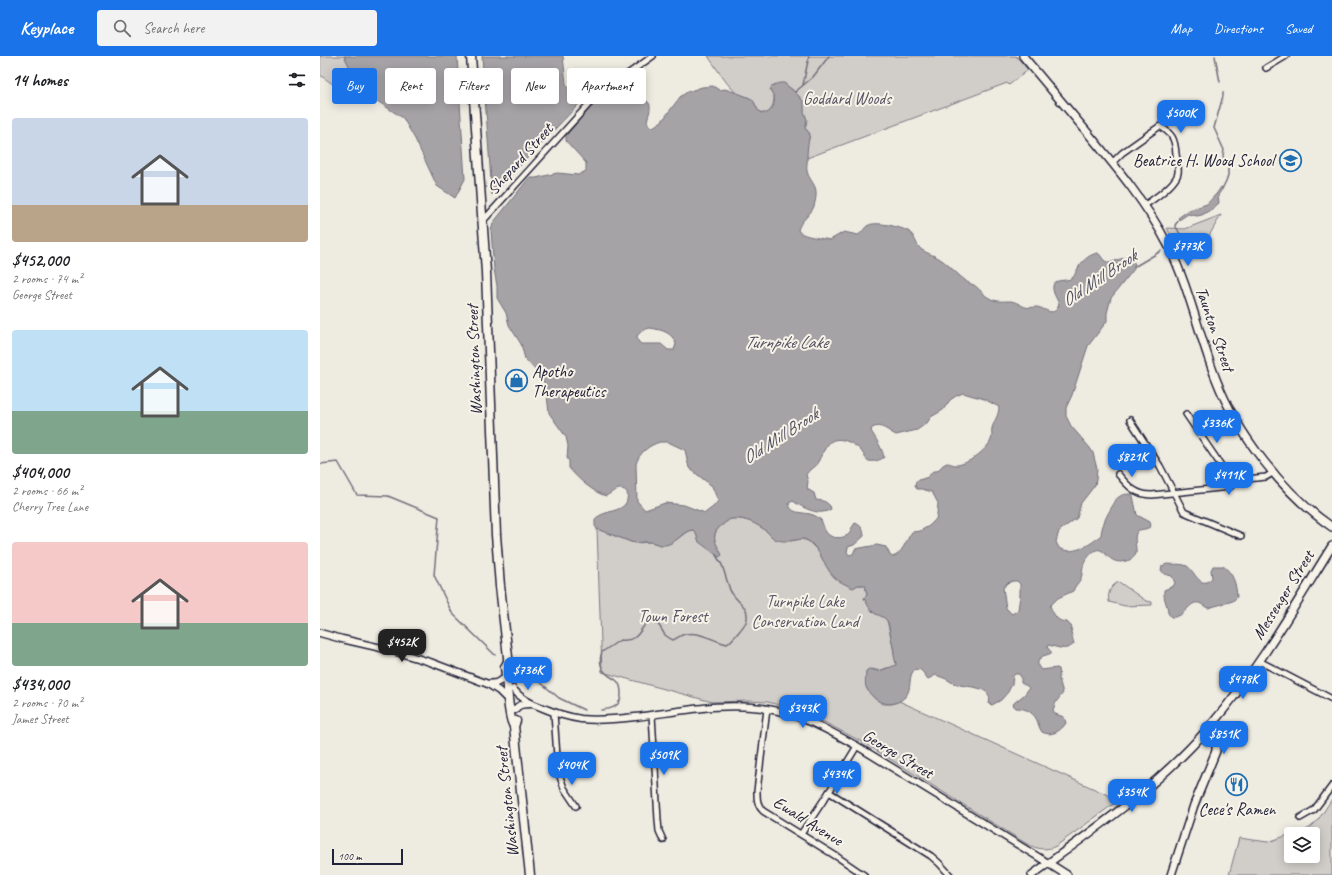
<!DOCTYPE html>
<meta charset="utf-8">
<style>
:root{--surface:#fff;--page:#f2f2f2;--text:#202124;--muted:#757577;--accent:#1a73e8}
body{margin:0;font-family:Caveat,sans-serif;background:var(--page);color:var(--text);height:100vh;display:flex;flex-direction:column;font-size:15px;white-space:nowrap}
*{box-sizing:border-box;margin:0}
p{font-size:13px;color:var(--muted)}
.icon{flex:none;width:22px;height:22px;fill:none;stroke:currentColor;stroke-width:2;stroke-linecap:round;stroke-linejoin:round}
.map{position:relative;flex:1;overflow:hidden}
.drawer{display:flex;flex-direction:column;background:var(--surface);width:320px}
.drawer>*{flex:none}
.banner{position:absolute;left:12px;top:12px;width:380px;height:36px;display:flex;gap:8px}
.fabs{position:absolute;left:964px;top:771px;display:grid;gap:8px}
.fabs a{display:grid;place-items:center;width:36px;height:36px;border-radius:4px;background:var(--surface);box-shadow:0 2px 10px #0003;font-size:20px}
.scale{position:absolute;left:12px;bottom:10px;width:71px;box-sizing:border-box;padding-left:4px;border:2px solid #22223b;border-top:0;font-size:11px;line-height:14px;white-space:nowrap;color:#22223b;-webkit-text-stroke:3px #f7f3e8;paint-order:stroke}
.price{position:absolute;translate:-50% -34px;padding:0 9px;border-radius:8px;background:var(--accent);color:#fff;font-size:13px;line-height:26px;filter:drop-shadow(0 1px 2px #0008)}
.price::after{content:'';position:absolute;left:50%;top:24px;width:12px;height:9px;margin-left:-6px;background:inherit;clip-path:polygon(0 0,100% 0,50% 100%)}
.price.selected{background:#222;color:#fff}
ul{padding:0;list-style:none}
li{display:grid;align-content:center;gap:8px;height:212px;padding:0 12px}
li span{display:grid;place-items:center;height:124px;border-radius:4px;color:#555}
li>.icon{margin-inline-start:auto}
span .icon{width:72px;height:72px;fill:#fffc;stroke-width:1}
li b{font-size:17px}
h2{display:flex;justify-content:space-between;align-items:center;height:48px;padding:0 12px;font-size:17px}
.tag{padding:0 14px;border-radius:4px;background:var(--surface);box-shadow:0 2px 10px #0003;font-size:14px;line-height:36px}
.tag.selected{background:var(--accent);color:#fff}
header{display:flex;align-items:center;gap:24px;box-sizing:border-box;height:56px;padding:0 20px;background:var(--accent);color:#fff}
header strong{font-size:19px}
nav{display:flex;gap:22px;margin-inline-start:auto;font-size:14px}
.search{width:280px;height:36px;background:var(--page);display:flex;align-items:center;gap:10px;box-sizing:border-box;padding:0 14px;border-radius:4px;color:var(--muted);font-size:15px}
main{display:flex;flex:1;min-height:0}
.map>svg:first-child{display:block}
.green{fill:#d1cdc9;stroke:#7a7882;fill-rule:evenodd}
.water{fill:#a6a3a6;stroke:#716f7b;fill-rule:evenodd}
.lines{fill:none;stroke-linecap:round;stroke-linejoin:round}
.stream{stroke:#716f7b;stroke-width:1.5}
.minor-casing{stroke:#22223b;stroke-width:8}
.tertiary-casing{stroke:#22223b;stroke-width:9}
.secondary-casing{stroke:#22223b;stroke-width:10}
.primary-casing{stroke:#22223b;stroke-width:11}
.minor{stroke:#f7f3e8;stroke-width:5}
.tertiary{stroke:#f7f3e8;stroke-width:6}
.secondary{stroke:#f7f3e8;stroke-width:7}
.primary{stroke:#f7f3e8;stroke-width:8}
.labels{text-anchor:middle;dominant-baseline:central;stroke-width:4;stroke-linejoin:round;paint-order:stroke}
.park-label{font-size:17px;fill:#575566;stroke:#f7f3e8}
.street-label{font-size:17px;fill:#22223b;stroke:#f7f3e8}
.poi-label{font-size:17px;fill:#22223b;stroke:#f7f3e8;text-anchor:end}
.water-label{font-size:18px;font-style:italic;fill:#504f60;stroke:#f7f3e8}
</style>
<header>
<strong>Keyplace</strong>
<div class="search"><svg class="icon" aria-label="search" viewBox="0 0 24 24"><circle cx="10" cy="10" r="6"/><path d="M15 15l6 6"/></svg>Search here</div>
<nav><a>Map</a><a>Directions</a><a>Saved</a></nav>
</header>
<main>
<section class="drawer">
<h2>14 homes<svg class="icon" aria-label="filters" viewBox="0 0 24 24"><path d="M4 7h16M4 17h16"/><circle cx="9" cy="7" r="2"/><circle cx="15" cy="17" r="2"/></svg></h2>
<ul>
<li><span style="background:linear-gradient(#c9d6e8 70%,#b9a48a 0)"><svg class="icon" aria-label="home" viewBox="0 0 24 24"><path d="M3 11l9-7 9 7M6 9v11h12V9"/></svg></span><div><b>$452,000</b><p>2 rooms · 74 m²</p><p>George Street</p></div></li>
<li><span style="background:linear-gradient(#bfe0f5 65%,#7fa58c 0)"><svg class="icon" aria-label="home" viewBox="0 0 24 24"><path d="M3 11l9-7 9 7M6 9v11h12V9"/></svg></span><div><b>$404,000</b><p>2 rooms · 66 m²</p><p>Cherry Tree Lane</p></div></li>
<li><span style="background:linear-gradient(#f6c9c9 65%,#7fa58c 0)"><svg class="icon" aria-label="home" viewBox="0 0 24 24"><path d="M3 11l9-7 9 7M6 9v11h12V9"/></svg></span><div><b>$434,000</b><p>2 rooms · 70 m²</p><p>James Street</p></div></li>
</ul>
</section>
<div class="map">
<svg width="1012" height="819" viewBox="0 0 1012 819">
<rect width="100%" height="100%" fill="#eeebe1"/>
<filter id="ink" filterUnits="userSpaceOnUse"><feTurbulence type="fractalNoise" baseFrequency=".025" numOctaves="2"/><feDisplacementMap in="SourceGraphic" scale="8" xChannelSelector="R" yChannelSelector="G"/><feConvolveMatrix kernelMatrix="1 2 1 2 8 2 1 2 1" color-interpolation-filters="sRGB"/></filter>
<g filter="url(#ink)">
<g class="green">
<path d="M0,0H31L38,23C37,26 35,32 32,34C24,38 6,23 0,19Z"/>
<path d="M388,0H696L708,14L689,29L687,27L487,102L486,95L490,78L485,72L487,64L484,56L483,45L475,36L464,27L452,37L454,40C454,48 450,64 439,55C436,53 436,48 433,45C428,39 419,40 414,35C404,25 396,11 388,0Z"/>
<path d="M901,159L879,197L862,203L847,172L865,173Z"/>
<path d="M410,463C426,461 442,469 452,481L471,485L481,483L488,485L498,495L510,516L538,529H545L547,539L544,542C547,547 550,554 555,557C558,559 563,560 566,563C568,565 576,605 576,609L573,612H566L560,615L552,613L546,616L547,633L554,642L563,648H572L579,645L799,744L736,790C726,795 717,793 707,788L544,687L508,668L488,659L466,651L448,646L428,645L392,646L282,616L277,473L311,486L316,487L331,486L341,489L356,484L368,475L373,474L376,477L379,486L397,490C390,476 400,471 410,463Z"/>
<path d="M799,526L826,545L832,546V549L805,550L789,546C787,537 791,529 799,526Z"/>
<path d="M1012,743V819H909L919,782L948,786L980,775C993,776 1005,753 1012,743ZM971,778H993V800H971Z"/>
</g>
<g class="water">
<path d="M24,0H137L145,123L135,142L117,130L95,83L83,62L42,35Z"/>
<path d="M162,0H243L246,28L259,48L172,139Z"/>
<path d="M460,27H464L475,36L483,45L484,47V56L487,64L485,72L490,78C488,87 487,93 487,102C488,106 486,110 487,115C488,121 493,126 495,131C497,136 496,142 495,146C494,158 479,164 478,175C484,181 502,182 510,184L524,176L538,179C543,176 543,173 547,170C554,164 580,171 588,175C596,180 595,189 602,194C608,198 617,200 623,205C631,211 638,219 646,225C648,227 651,228 654,229C660,233 664,240 671,243C677,246 684,245 691,245C697,246 700,249 705,251C709,252 713,251 717,251C725,252 735,263 739,248C737,243 732,236 733,230C734,222 747,226 752,222C755,220 755,217 757,214C761,206 769,198 778,197C781,199 782,203 785,205C794,211 806,193 815,208L814,213L791,242L787,257V265L768,290L752,339L746,352V360L751,370L770,392L773,397L777,413L776,424L775,429L761,447L757,462L739,475L736,486L739,492C752,500 771,489 781,479C782,468 787,459 793,449C795,446 795,443 799,441C802,438 807,438 812,438L813,440L817,459L830,466L831,470C828,473 824,473 819,474C812,477 817,491 816,498C813,503 810,504 806,505C783,512 785,477 766,504C762,509 763,517 761,522C759,527 755,529 753,535L738,542L730,550C734,559 737,566 747,566L752,571L751,576L754,588C745,596 738,591 728,589L727,591L732,597L723,600L718,604V610L721,614L737,612L739,613C740,617 739,619 739,623C740,628 742,632 743,637L736,646L733,654L735,658L744,661L746,667C741,675 731,681 722,676C720,673 719,671 718,667C715,657 706,652 696,652L693,649L694,647L705,638L709,632L707,630L701,627V621L699,618H695L693,620L692,628L688,636L681,644L672,649L669,648C674,629 648,632 636,628C633,627 631,626 628,624C625,622 620,621 616,619L608,623L601,614L595,613C587,620 593,633 585,641C573,653 555,648 547,633C544,629 546,620 546,615L549,613C552,613 556,615 559,615C562,614 574,610 576,609C576,604 573,601 574,596L568,566C564,560 559,560 554,557C549,553 547,547 544,542L547,539L545,529H538L533,532C527,529 519,526 514,521C503,510 500,490 485,483C476,483 467,487 458,484C452,483 450,478 446,475C437,468 424,461 412,463C409,463 405,467 402,469C388,479 397,488 402,499L399,501L379,486L376,477L373,474C364,474 358,485 349,488C342,491 337,487 330,486C324,485 318,488 311,486L277,473L275,470V463C286,452 311,458 307,436C300,429 293,436 286,440C274,437 257,422 249,412V405L247,402L248,390L246,381L229,357L226,330L220,319L205,303L201,288L189,269L186,257L177,242V230L174,213L171,175L173,167L209,122H216L237,117L258,119L266,115V107L246,85V80L248,77C258,66 268,52 280,44C289,37 299,36 309,39C316,41 324,41 329,47C332,52 328,60 327,65L329,70L333,71L342,65L360,41L367,36L382,31L393,30L399,34L405,33L420,38L432,43L434,46L438,54L441,57H447C452,54 456,47 454,41C453,38 451,36 450,34C452,29 455,28 460,27ZM330,272C342,274 352,276 356,288L354,294H348L341,288H321L318,285L317,280C320,276 324,273 330,272ZM643,337L664,343L679,351C679,359 674,365 672,372C671,376 673,380 671,384C667,394 647,409 636,409C633,409 630,407 627,407L623,409L617,415H613L608,421L596,425L595,430L597,433H602L612,436L618,447L617,458L616,463L609,470L600,475L592,476C586,484 582,499 572,501L570,499L566,491L557,489L535,493L533,498L529,499L527,496L528,491L534,489L544,480C544,474 541,469 535,467L531,473L530,477C525,483 511,484 506,476C504,473 503,468 501,464C498,461 494,459 490,458C481,456 470,458 469,447L473,445C483,452 500,461 511,453L510,450C505,444 502,445 496,444L494,437L487,433L488,425L486,419C488,414 495,411 498,406C501,400 504,393 509,387C518,378 536,388 542,396C544,399 546,404 549,405C554,406 561,404 564,401C562,392 556,383 551,375L552,372C561,367 568,375 576,379L597,374L607,367L611,361L623,354L630,344L636,340ZM340,386H348L365,394L369,412L392,430L398,445L393,451L385,457L364,449L345,447L325,454L317,445L316,408C319,397 329,389 340,386ZM693,525H697L700,528V539L698,554L692,558L686,552L683,532L687,527Z"/>
<path d="M901,131L903,132L898,139L899,147L891,154L882,159L877,160L868,158L859,164L858,162L869,154L887,148L897,137Z"/>
<path d="M847,508C854,509 860,507 867,510C875,515 880,535 892,522L891,514L893,510H903C914,518 916,528 917,541L913,545L888,552C885,551 882,548 879,547C869,544 865,563 851,561L848,557C848,549 843,544 844,534L853,530L855,527L852,520L844,518L841,514L842,510Z"/>
</g>
<g class="lines">
<g class="stream">
<path d="M895,0L900,26"/>
<path d="M483,29L489,0"/>
<path d="M475,36L493,21L509,0"/>
<path d="M902,133L906,125L908,119V112L904,105L903,99L904,94L894,72L903,40V36"/>
<path d="M854,186L858,183L860,178L855,169L859,164"/>
<path d="M814,211L841,195"/>
<path d="M0,408L18,406L37,439L68,440L119,461L114,519L132,557L175,599"/>
<path d="M195,605L239,642L264,654"/>
<path d="M281,654C292,653 302,650 301,637C301,633 300,628 297,625C294,622 290,621 287,618C280,613 279,603 282,596L300,584C322,587 319,568 330,566C339,564 341,574 345,579C348,581 350,583 353,584C357,582 361,579 365,578C380,575 393,585 407,588C411,586 424,570 426,566C428,562 427,557 426,553L413,539L410,534L402,509L396,499"/>
</g>
<defs>
<g id="minor">
<path d="M946,12L966,0"/>
<path d="M792,107L802,97L840,70C852,78 855,82 856,98C857,104 859,111 858,117C856,128 834,143 825,149"/>
<path d="M162,166L269,48L299,24L333,0"/>
<path d="M866,358L913,427"/>
<path d="M810,364L840,410L864,456L921,480"/>
<path d="M798,418C808,430 815,439 832,439L910,431L917,424L946,421L954,416"/>
<path d="M939,605L1012,643"/>
<path d="M447,653L437,735C437,743 437,749 443,755L519,802L544,819"/>
<path d="M234,657L238,715L244,732L256,750"/>
<path d="M332,659L338,764L339,775L343,784"/>
<path d="M509,736L611,800L619,807L630,819"/>
<path d="M980,762L994,754L1012,730"/>
<path d="M481,778L509,736L537,690"/>
</g>
<g id="tertiary">
<path d="M0,577L22,583L70,594L110,606L168,628L179,635L188,644"/>
<path d="M168,628L176,627L186,622"/>
<path d="M193,633C201,643 211,648 223,652C235,657 248,661 261,663C279,665 297,663 315,661C358,656 404,645 448,653C480,658 508,674 537,690L728,807"/>
<path d="M195,654C198,648 204,648 211,648"/>
</g>
<g id="secondary">
<path d="M703,0C724,25 746,51 767,76C797,112 827,148 848,189C869,230 879,280 896,323C917,378 964,438 1012,471"/>
<path d="M728,807L747,819"/>
<path d="M712,819C775,773 840,729 891,669C938,614 974,551 1012,490"/>
<path d="M851,819L874,749L896,695V686L890,670"/>
</g>
<g id="primary">
<path d="M151,0L166,216L176,479L180,530L188,601V606L185,611C187,623 188,664 194,670"/>
<path d="M196,665L194,670L210,819"/>
</g>
</defs>
<use href="#minor" class="minor-casing"/>
<use href="#tertiary" class="tertiary-casing"/>
<use href="#secondary" class="secondary-casing"/>
<use href="#primary" class="primary-casing"/>
<use href="#minor" class="minor"/>
<use href="#tertiary" class="tertiary"/>
<use href="#secondary" class="secondary"/>
<use href="#primary" class="primary"/>
</g>
</g>
<defs>
<symbol id="school-ring" viewBox="-11 -11 22 22"><circle r="9.5" fill="#f7f3e8" stroke="#1f6fb2" stroke-width="1.5"/><path d="M0-5L7-2L0 1L-7-2ZM-4 1L0 2.5L4 1V4Q0 6-4 4Z" fill="#1f6fb2"/></symbol>
<symbol id="shop-ring" viewBox="-11 -11 22 22"><circle r="9.5" fill="#f7f3e8" stroke="#1f6fb2" stroke-width="1.5"/><path d="M-5-2.5h2.3a2.7 3.5 0 0 1 5.4 0H5L5.5 6h-11ZM-1.5-2.5h3a1.5 2.3 0 0 0-3 0Z" fill="#1f6fb2"/></symbol>
<symbol id="restaurant-ring" viewBox="-11 -11 22 22"><circle r="9.5" fill="#f7f3e8" stroke="#1f6fb2" stroke-width="1.5"/><path d="M-5-6h1v4h1v-4h1v4h1v-4h1v5L-1.5 .5V6h-2V.5L-5-1ZM5-6V6H3V1.5H1.5Q1.5-4 5-6Z" fill="#1f6fb2"/></symbol>
</defs>
<g fill-rule="evenodd">
<use href="#school-ring" x="958" y="92" width="25" height="25"/>
<use href="#shop-ring" x="184" y="312" width="25" height="25"/>
<use href="#restaurant-ring" x="904" y="716" width="25" height="25"/>
</g>
<g class="labels">
<g class="park-label">
<text x="527" y="42">Goddard Woods</text>
<text x="485" y="545">Turnpike Lake<tspan x="485" dy="20">Conservation Land</tspan></text>
<text x="353" y="560">Town Forest</text>
</g>
<g class="street-label">
<text transform="translate(200 103) rotate(-48)">Shepard Street</text>
<text transform="translate(895 273) rotate(71)">Taunton Street</text>
<text transform="translate(154 304) rotate(-92)">Washington Street</text>
<text transform="translate(963 539) rotate(-58)">Messenger Street</text>
<text transform="translate(578 698) rotate(31)">George Street</text>
<text transform="translate(187 746) rotate(-96)">Washington Street</text>
<text transform="translate(488 765) rotate(32)">Ewald Avenue</text>
</g>
<g class="poi-label">
<text x="954" y="104">Beatrice H. Wood School</text>
<text x="212" y="315" text-anchor="start">Apotho<tspan x="212" dy="20">Therapeutics</tspan></text>
<text x="917" y="753" text-anchor="middle">Cece's Ramen</text>
</g>
<g class="water-label">
<text transform="translate(779 222) rotate(-34)">Old Mill Brook</text>
<text x="466" y="286">Turnpike Lake</text>
<text transform="translate(460 380) rotate(-33)">Old Mill Brook</text>
</g>
</g>
</svg>
<div class="fabs">
<a><svg class="icon" aria-label="layers" viewBox="0 0 24 24"><path d="M12 4l9 5-9 5-9-5zM3 14l9 5 9-5"/></svg></a>
</div>
<div class="scale">100 m</div>
<b class="price" style="left:861px;top:78px">$500K</b>
<b class="price" style="left:868px;top:211px">$773K</b>
<b class="price" style="left:897px;top:388px">$336K</b>
<b class="price" style="left:812px;top:422px">$821K</b>
<b class="price" style="left:909px;top:440px">$411K</b>
<b class="price selected" style="left:82px;top:607px">$452K</b>
<b class="price" style="left:208px;top:635px">$736K</b>
<b class="price" style="left:923px;top:644px">$478K</b>
<b class="price" style="left:483px;top:673px">$343K</b>
<b class="price" style="left:904px;top:699px">$851K</b>
<b class="price" style="left:344px;top:720px">$509K</b>
<b class="price" style="left:252px;top:730px">$404K</b>
<b class="price" style="left:517px;top:739px">$434K</b>
<b class="price" style="left:812px;top:757px">$354K</b>
<div class="banner">
<a class="tag selected">Buy</a>
<a class="tag">Rent</a>
<a class="tag">Filters</a>
<a class="tag">New</a>
<a class="tag">Apartment</a>
</div>
</div>
</main>
